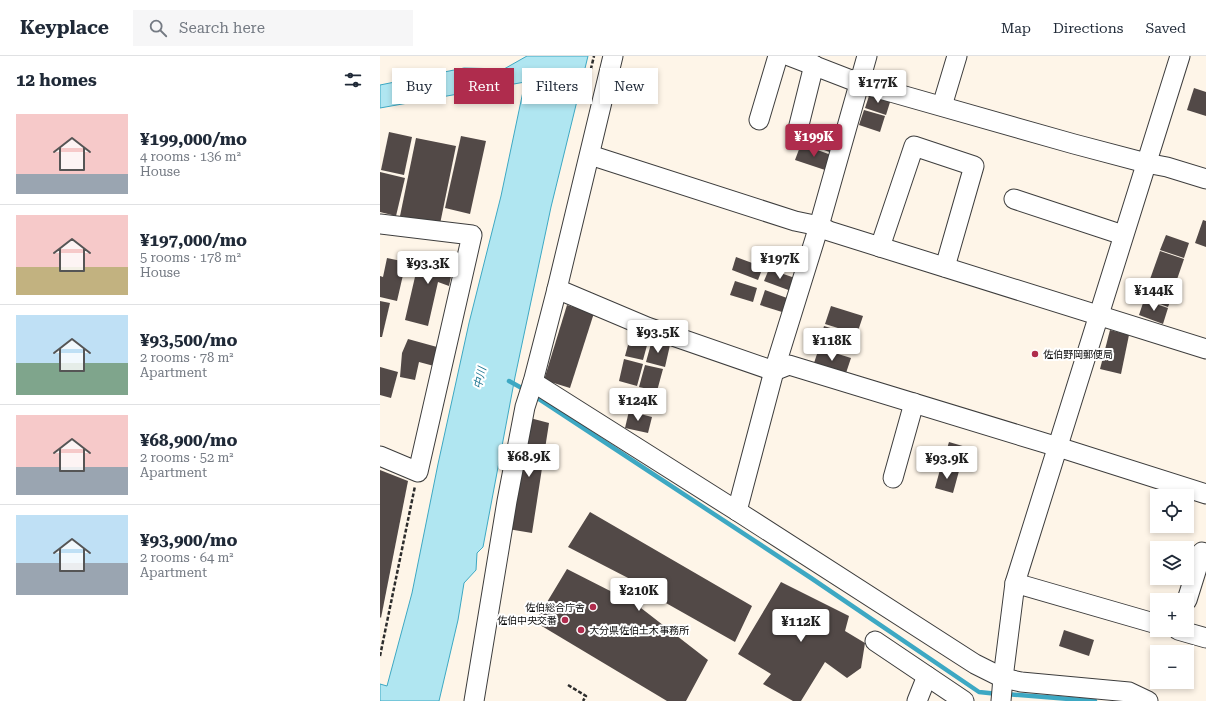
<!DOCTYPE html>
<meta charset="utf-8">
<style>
:root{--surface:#fff;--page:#f6f6f7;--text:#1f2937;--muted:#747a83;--line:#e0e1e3;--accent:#af2c4d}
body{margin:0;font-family:"Roboto Serif","Noto Sans JP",serif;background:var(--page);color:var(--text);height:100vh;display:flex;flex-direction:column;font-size:15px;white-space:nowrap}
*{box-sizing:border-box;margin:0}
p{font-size:13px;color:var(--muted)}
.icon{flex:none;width:22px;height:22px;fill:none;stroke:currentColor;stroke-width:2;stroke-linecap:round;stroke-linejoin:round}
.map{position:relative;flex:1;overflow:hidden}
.details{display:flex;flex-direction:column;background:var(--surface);width:380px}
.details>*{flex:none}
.guide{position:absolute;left:12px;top:12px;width:380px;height:36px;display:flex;gap:8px}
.controls{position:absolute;left:770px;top:433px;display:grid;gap:8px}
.controls a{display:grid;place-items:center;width:44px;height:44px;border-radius:0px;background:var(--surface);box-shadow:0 2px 6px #0003;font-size:20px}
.price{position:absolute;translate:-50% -34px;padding:0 9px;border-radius:4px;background:#fff;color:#222;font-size:13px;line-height:26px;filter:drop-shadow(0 1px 2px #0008)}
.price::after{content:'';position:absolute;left:50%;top:24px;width:12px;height:9px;margin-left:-6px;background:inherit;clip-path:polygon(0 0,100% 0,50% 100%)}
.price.on{background:var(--accent);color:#fff}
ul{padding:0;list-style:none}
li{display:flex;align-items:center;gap:12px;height:100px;padding:0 16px}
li+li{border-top:1px solid var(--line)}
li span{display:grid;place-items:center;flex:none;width:112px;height:80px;border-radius:0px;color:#555}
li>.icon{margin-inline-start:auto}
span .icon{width:48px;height:48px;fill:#fffc;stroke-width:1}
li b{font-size:17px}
h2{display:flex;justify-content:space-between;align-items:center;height:48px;padding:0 16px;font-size:17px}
.pill{padding:0 14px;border-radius:0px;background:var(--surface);box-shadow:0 2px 6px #0003;font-size:14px;line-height:36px}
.pill.on{background:var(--accent);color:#fff}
header{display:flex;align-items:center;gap:24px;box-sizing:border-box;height:56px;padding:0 20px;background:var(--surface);border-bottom:1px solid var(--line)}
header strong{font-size:19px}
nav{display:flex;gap:22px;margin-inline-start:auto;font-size:14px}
.search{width:280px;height:36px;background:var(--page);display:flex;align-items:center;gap:10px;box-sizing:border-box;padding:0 14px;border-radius:0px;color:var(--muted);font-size:15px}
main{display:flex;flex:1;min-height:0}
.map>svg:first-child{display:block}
.water{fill:#b0e6f1;stroke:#3da8c3}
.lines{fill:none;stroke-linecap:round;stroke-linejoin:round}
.stream{stroke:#3da8c3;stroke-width:4.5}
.building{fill:#524947}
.minor-casing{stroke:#3d3d3d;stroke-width:21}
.path{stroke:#2c2c2c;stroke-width:2.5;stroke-dasharray:4 2;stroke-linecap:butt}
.minor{stroke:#fff;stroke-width:19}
.poi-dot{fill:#af2c4d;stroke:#fff;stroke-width:1.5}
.labels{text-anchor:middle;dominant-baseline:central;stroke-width:4;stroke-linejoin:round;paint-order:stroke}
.poi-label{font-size:10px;fill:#0a0a0a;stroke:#fff;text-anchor:start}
.water-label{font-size:11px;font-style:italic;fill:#1d7692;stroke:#fff}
</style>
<header>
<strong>Keyplace</strong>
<div class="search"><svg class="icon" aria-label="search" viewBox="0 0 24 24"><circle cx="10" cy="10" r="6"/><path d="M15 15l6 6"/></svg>Search here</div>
<nav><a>Map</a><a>Directions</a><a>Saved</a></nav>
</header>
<main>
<section class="details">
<h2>12 homes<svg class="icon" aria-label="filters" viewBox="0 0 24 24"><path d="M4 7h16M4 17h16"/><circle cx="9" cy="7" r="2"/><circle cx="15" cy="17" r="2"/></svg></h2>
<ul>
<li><span style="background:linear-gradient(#f6c9c9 75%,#9aa5b1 0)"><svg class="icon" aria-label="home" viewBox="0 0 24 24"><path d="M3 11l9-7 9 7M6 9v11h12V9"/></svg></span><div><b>¥199,000/mo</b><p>4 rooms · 136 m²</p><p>House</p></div></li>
<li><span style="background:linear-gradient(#f6c9c9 65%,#c2b280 0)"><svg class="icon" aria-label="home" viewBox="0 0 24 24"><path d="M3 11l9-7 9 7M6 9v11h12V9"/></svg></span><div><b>¥197,000/mo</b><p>5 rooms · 178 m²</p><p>House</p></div></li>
<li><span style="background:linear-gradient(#bfe0f5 60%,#7fa58c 0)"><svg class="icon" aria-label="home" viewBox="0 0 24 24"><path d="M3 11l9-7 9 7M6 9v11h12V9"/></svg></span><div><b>¥93,500/mo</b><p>2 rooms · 78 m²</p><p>Apartment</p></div></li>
<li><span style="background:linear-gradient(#f6c9c9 65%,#9aa5b1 0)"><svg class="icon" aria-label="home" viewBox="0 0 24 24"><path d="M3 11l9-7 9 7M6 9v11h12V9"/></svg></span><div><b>¥68,900/mo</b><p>2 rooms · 52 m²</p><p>Apartment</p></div></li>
<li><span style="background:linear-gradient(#bfe0f5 60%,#9aa5b1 0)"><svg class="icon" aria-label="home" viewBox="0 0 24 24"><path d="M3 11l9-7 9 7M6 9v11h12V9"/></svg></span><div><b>¥93,900/mo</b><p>2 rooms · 64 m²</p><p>Apartment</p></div></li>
</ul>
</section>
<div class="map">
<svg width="826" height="645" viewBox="0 0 826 645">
<rect width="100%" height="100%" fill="#fef5e8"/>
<path class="water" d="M147,0H208L171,151L135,321L103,491L97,497L96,514L84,527L78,564L59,645H0V628L7,630L32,537L58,408L89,267L121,140L145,26L0,52V29L84,12L124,13Z"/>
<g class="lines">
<g class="stream">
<path d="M129,325L147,335"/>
<path d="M153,339L431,522L599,636L618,638"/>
<path d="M625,638L715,645"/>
</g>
</g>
<g class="building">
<path d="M814,32L826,36V60L807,54Z"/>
<path d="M490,37L511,43L506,59L485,52Z"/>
<path d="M484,54L505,60L500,76L479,69Z"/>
<path d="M426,70L458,81L452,97L420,85Z"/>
<path d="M9,76L32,81L24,119L1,114Z"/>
<path d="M81,80L106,85L90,158L65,152Z"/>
<path d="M36,82L76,90L60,168L20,160Z"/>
<path d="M421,88L454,100L448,115L415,104Z"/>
<path d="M0,116L25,122L16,160L0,156Z"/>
<path d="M823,164L826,165V191L815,187Z"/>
<path d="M786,179L809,187L804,202L780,194Z"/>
<path d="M41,195L75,202L69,230L58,226L48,270L25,264Z"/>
<path d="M780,195L804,203L793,235L769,226Z"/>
<path d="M356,201L383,211L378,224L352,214Z"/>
<path d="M7,202L26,206L17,245L0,241V220L3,221Z"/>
<path d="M389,213L415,222L411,235L384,225Z"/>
<path d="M355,225L377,232L373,246L350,239Z"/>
<path d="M770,227L794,236L788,251L764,242Z"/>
<path d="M385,234L407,242L402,256L380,249Z"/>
<path d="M764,244L788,252L783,268L759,259Z"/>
<path d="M0,245L10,247L2,281H0Z"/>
<path d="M187,249L214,257L190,332L164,324Z"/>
<path d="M451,250L483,260L477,278L445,268Z"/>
<path d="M444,270L476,280L471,298L439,288Z"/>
<path d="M730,274L749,279L741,318L720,313Z"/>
<path d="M251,278L269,282L263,304L245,300Z"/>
<path d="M28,283L57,291L54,310L39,306L35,324L20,321L22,297Z"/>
<path d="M272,284L290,289L285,311L266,306Z"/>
<path d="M439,292L471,302L465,320L433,310Z"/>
<path d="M244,303L263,308L257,330L239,325Z"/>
<path d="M265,309L283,313L277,335L259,331Z"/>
<path d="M0,311L18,316L11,342L0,339Z"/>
<path d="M255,334L277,340L273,356L250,350Z"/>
<path d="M249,355L272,361L268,377L245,372Z"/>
<path d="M150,362L169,367L152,477L128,473Z"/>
<path d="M569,386L586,391L580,414L562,409Z"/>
<path d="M561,410L579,415L573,437L555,432Z"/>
<path d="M0,414L28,425L1,562L0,561Z"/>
<path d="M210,456L372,550L355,586L270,538L261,552L328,604L306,645H287L155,566L187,513L244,542L252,524L188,491Z"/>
<path d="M401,526L469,560L465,575L485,587L481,612L467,622L445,606L421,645H413L383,628L391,618L358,598Z"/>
<path d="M684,574L714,584L709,600L679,590Z"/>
</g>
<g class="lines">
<defs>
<g id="minor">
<path d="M233,0L177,233L267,271L394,315L409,309L678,391L826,438"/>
<path d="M409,0L479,27L694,88L766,107L787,111L826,123"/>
<path d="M562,50L577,0"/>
<path d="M379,64L398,0"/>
<path d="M417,77L434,9"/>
<path d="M210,99L415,165L439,170L449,175L826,293"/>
<path d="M634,143L743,179"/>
<path d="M0,168L92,179L38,416L0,400"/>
<path d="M500,191L534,90L594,110L565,211"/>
<path d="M177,233L153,326L357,455L595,608L623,622L641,626L749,636L768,645"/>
<path d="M513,422L534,347"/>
<path d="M357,455L394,315L439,170L487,0"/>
<path d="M635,527L777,568"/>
<path d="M807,544L822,496"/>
<path d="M798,574L826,582"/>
<path d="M495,585L584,645"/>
<path d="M94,645L127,445L145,351L153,326"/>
<path d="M537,645L547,620"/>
<path d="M621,645L623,622L635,527L800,0"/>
</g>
</defs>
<use href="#minor" class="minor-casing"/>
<g class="path">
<path d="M208,25L214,0"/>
<path d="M0,600L35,430"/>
<path d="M188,629L206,640L203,645"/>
</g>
<use href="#minor" class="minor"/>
</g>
<g class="poi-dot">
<circle cx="655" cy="298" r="4"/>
<circle cx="213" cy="551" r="4"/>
<circle cx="185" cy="564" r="4"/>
<circle cx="201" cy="574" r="4"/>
</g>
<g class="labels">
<g class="poi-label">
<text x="663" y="298">佐伯野岡郵便局</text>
<text x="205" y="551" text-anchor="end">佐伯総合庁舎</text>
<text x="177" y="564" text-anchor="end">佐伯中央交番</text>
<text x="209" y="574">大分県佐伯土木事務所</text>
</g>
<g class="water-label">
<text transform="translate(100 322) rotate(-77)">中川</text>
</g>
</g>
</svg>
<div class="controls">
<a><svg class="icon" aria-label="locate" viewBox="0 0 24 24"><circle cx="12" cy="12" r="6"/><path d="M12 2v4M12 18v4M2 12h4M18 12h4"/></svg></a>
<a><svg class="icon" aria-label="layers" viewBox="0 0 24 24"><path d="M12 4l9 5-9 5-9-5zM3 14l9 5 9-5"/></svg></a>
<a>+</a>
<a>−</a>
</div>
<b class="price" style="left:498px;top:48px">¥177K</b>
<b class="price on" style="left:434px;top:102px">¥199K</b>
<b class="price" style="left:400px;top:224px">¥197K</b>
<b class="price" style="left:48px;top:229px">¥93.3K</b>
<b class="price" style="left:774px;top:256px">¥144K</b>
<b class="price" style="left:278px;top:298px">¥93.5K</b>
<b class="price" style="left:452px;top:306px">¥118K</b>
<b class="price" style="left:258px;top:366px">¥124K</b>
<b class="price" style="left:149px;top:422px">¥68.9K</b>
<b class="price" style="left:567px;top:424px">¥93.9K</b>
<b class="price" style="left:259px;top:556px">¥210K</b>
<b class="price" style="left:421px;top:587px">¥112K</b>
<div class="guide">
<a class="pill">Buy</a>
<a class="pill on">Rent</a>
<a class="pill">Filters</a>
<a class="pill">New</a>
</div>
</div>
</main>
